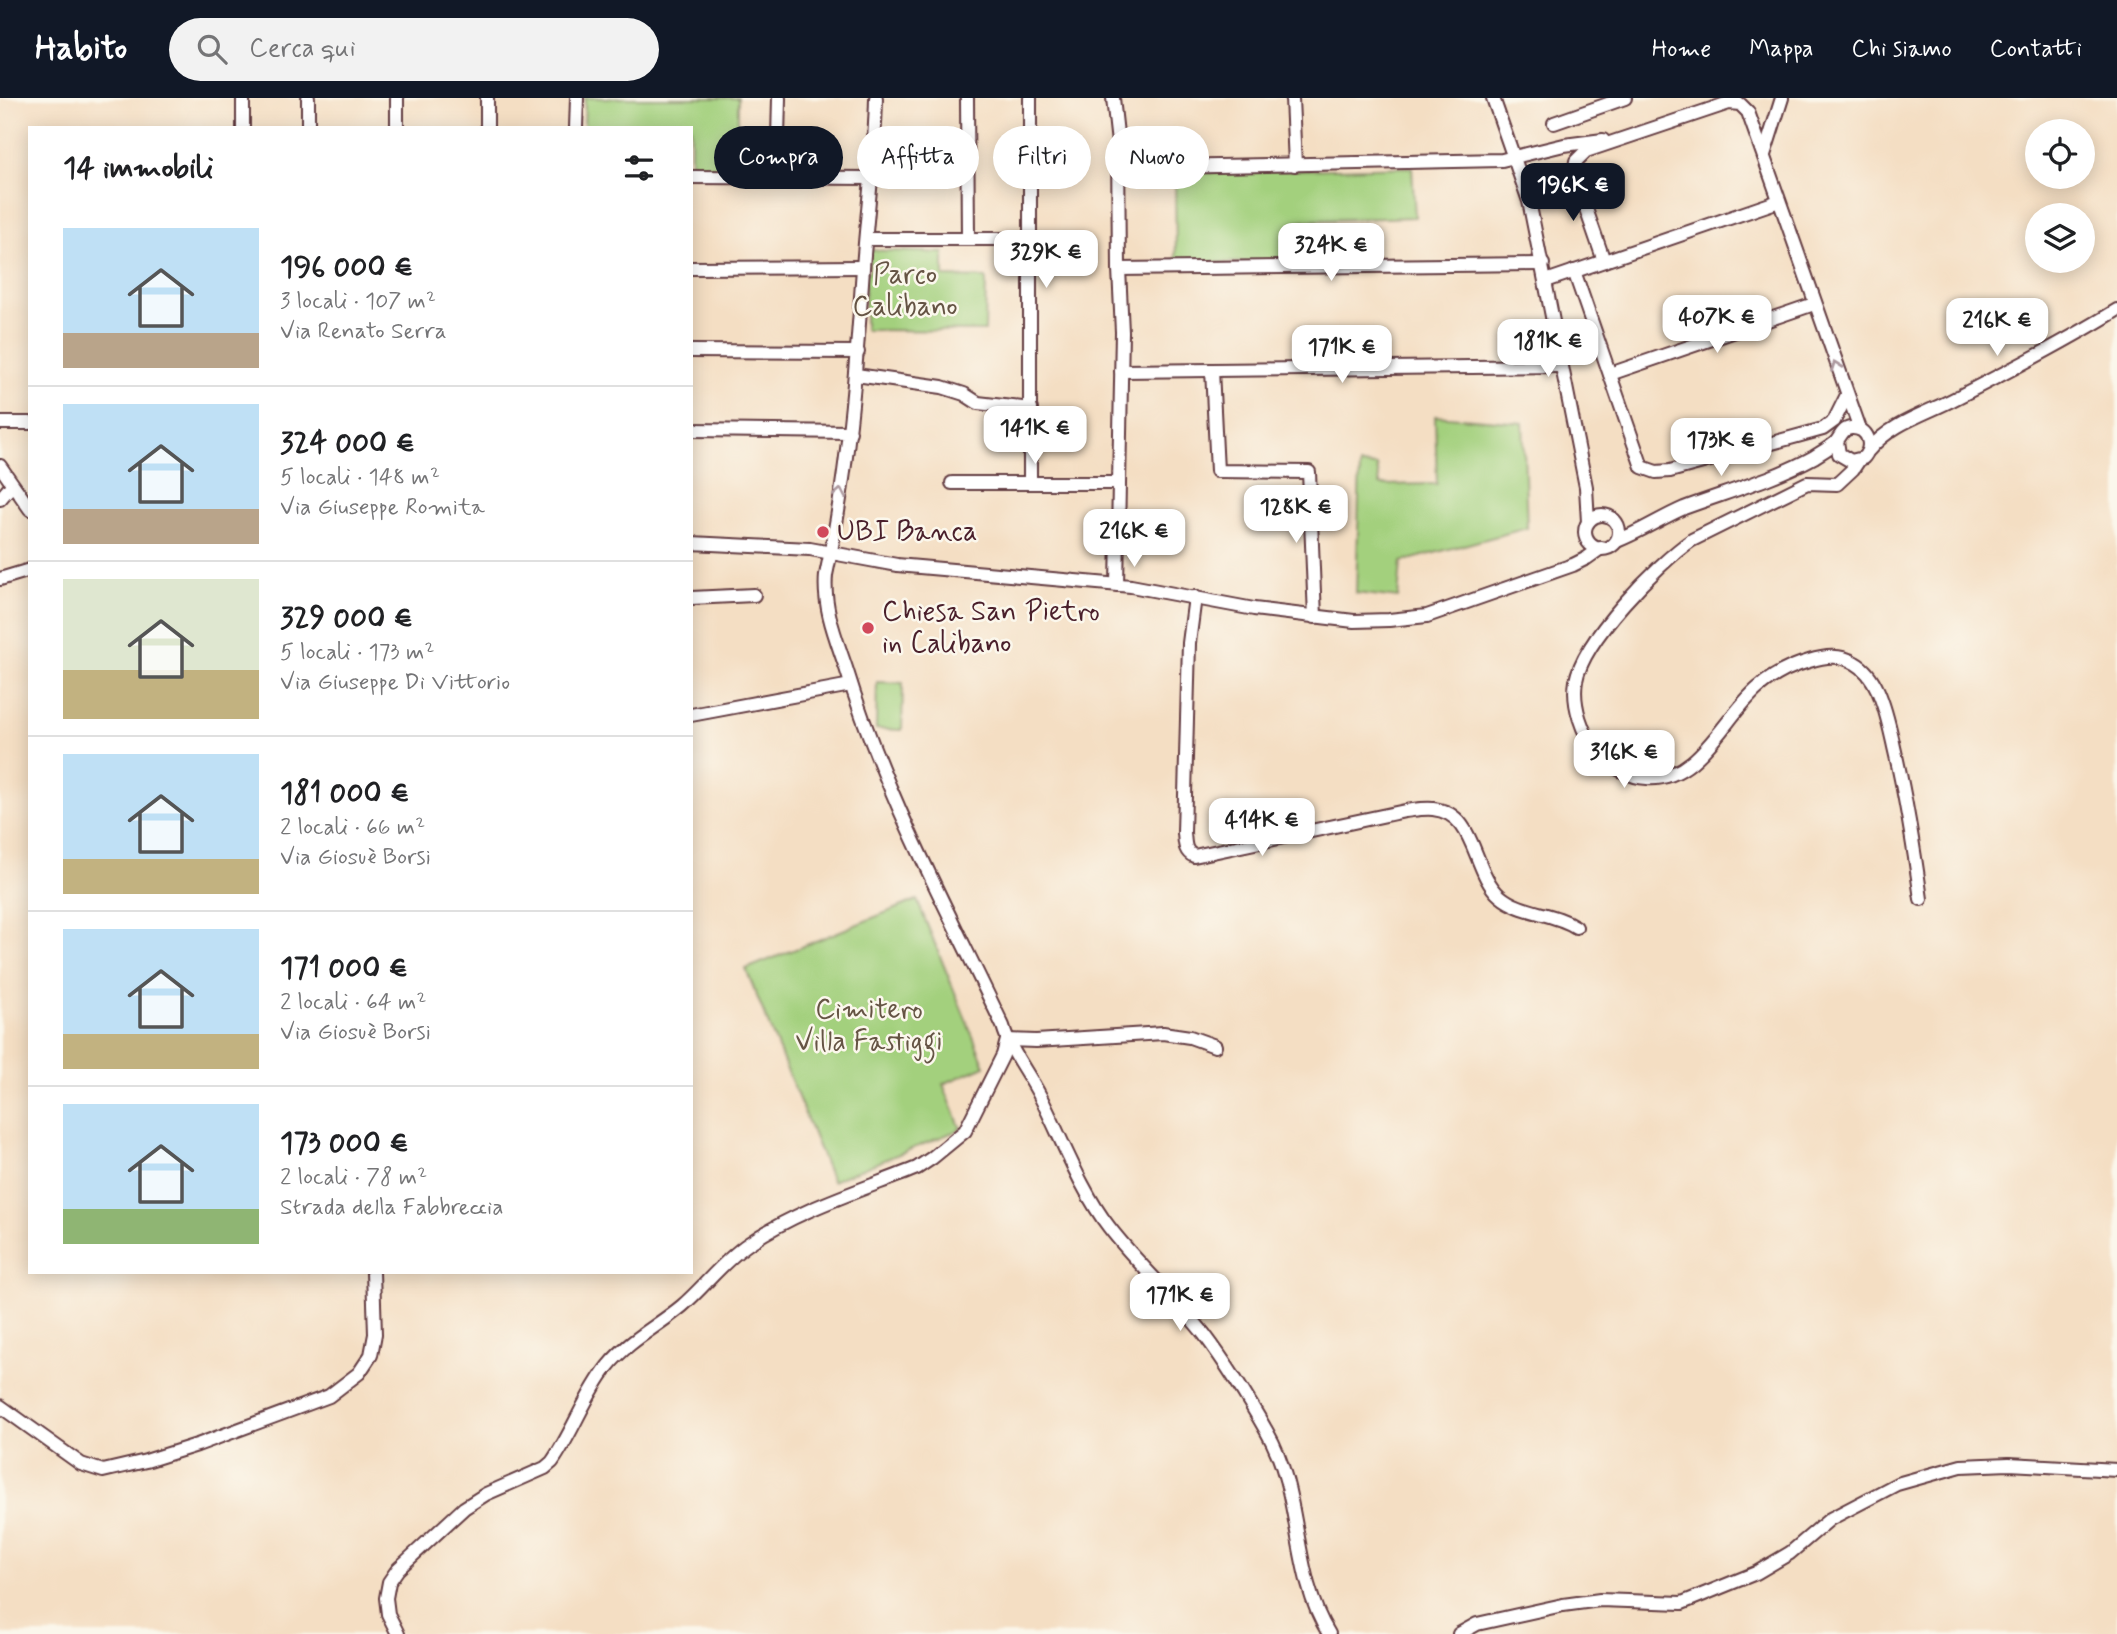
<!DOCTYPE html>
<html lang="it">
<meta charset="utf-8">
<style>
:root{--surface:#fff;--page:#f2f2f2;--text:#202124;--muted:#757577;--line:#e0e0e0;--accent:#111827}
body{margin:0;font-family:Mynerve,sans-serif;background:var(--page);color:var(--text);height:100vh;display:flex;flex-direction:column;font-size:26px;white-space:nowrap}
*{box-sizing:border-box;margin:0}
p{font-size:23px;color:var(--muted)}
.icon{flex:none;width:38px;height:38px;fill:none;stroke:currentColor;stroke-width:2;stroke-linecap:round;stroke-linejoin:round}
.map{position:relative;flex:1;overflow:hidden}
.details{position:absolute;left:28px;top:28px;width:665px;height:1148px;display:flex;flex-direction:column;background:var(--surface);border-radius:0px;box-shadow:0 4px 18px #0003}
.details>*{flex:none}
.banner{position:absolute;left:714px;top:28px;width:665px;height:63px;display:flex;gap:14px}
.tools{position:absolute;left:2025px;top:21px;display:grid;gap:14px}
.tools a{display:grid;place-items:center;width:70px;height:70px;border-radius:50%;background:var(--surface);box-shadow:0 4px 18px #0003;font-size:35px}
.price{position:absolute;translate:-50% -60px;padding:0 16px;border-radius:14px;background:#fff;color:#222;font-size:23px;line-height:46px;filter:drop-shadow(0 2px 4px #0008)}
.price::after{content:'';position:absolute;left:50%;top:42px;width:21px;height:16px;margin-left:-10px;background:inherit;clip-path:polygon(0 0,100% 0,50% 100%)}
.price.active{background:var(--accent);color:#fff}
ul{padding:0;list-style:none}
li{display:flex;align-items:center;gap:21px;height:175px;padding:0 35px}
li+li{border-top:2px solid var(--line)}
li span{display:grid;place-items:center;flex:none;width:196px;height:140px;border-radius:0px;color:#555}
li>.icon{margin-inline-start:auto}
span .icon{width:84px;height:84px;fill:#fffc;stroke-width:1}
li b{font-size:30px}
h2{display:flex;justify-content:space-between;align-items:center;height:84px;padding:0 35px;font-size:30px}
.tag{padding:0 24px;border-radius:32px;background:var(--surface);box-shadow:0 4px 18px #0003;font-size:24px;line-height:63px}
.tag.active{background:var(--accent);color:#fff}
header{display:flex;align-items:center;gap:42px;box-sizing:border-box;height:98px;padding:0 35px;background:var(--accent);color:#fff}
header strong{font-size:33px}
nav{display:flex;gap:38px;margin-inline-start:auto;font-size:24px}
.search{width:490px;height:63px;background:var(--page);display:flex;align-items:center;gap:18px;box-sizing:border-box;padding:0 24px;border-radius:38px;color:var(--muted);font-size:26px}
.map>svg:first-child{display:block}
.green{fill:#a3d07d;stroke:#767854;stroke-width:2}
.lines{fill:none;stroke-linecap:round;stroke-linejoin:round}
.minor-casing{stroke:#643c42;stroke-width:16}
.minor{stroke:#fff;stroke-width:12}
.oneway{stroke:#ae9aa0}
.poi-dot{fill:#d1495b;stroke:#fbf7ec;stroke-width:2.5}
.labels{text-anchor:middle;dominant-baseline:central;stroke-width:5;stroke-linejoin:round;paint-order:stroke}
.park-label{font-size:28px;fill:#655444;stroke:#fbf7ec}
.poi-label{font-size:28px;fill:#4a1f2b;stroke:#fbf7ec;text-anchor:start}
</style>
<header>
<strong>Habito</strong>
<div class="search"><svg class="icon" aria-label="search" viewBox="0 0 24 24"><circle cx="10" cy="10" r="6"/><path d="M15 15l6 6"/></svg>Cerca qui</div>
<nav><a>Home</a><a>Mappa</a><a>Chi siamo</a><a>Contatti</a></nav>
</header>
<div class="map">
<svg width="2117" height="1536" viewBox="0 0 2117 1536">
<rect width="100%" height="100%" fill="#fbf7ec"/>
<filter id="ink" filterUnits="userSpaceOnUse"><feTurbulence type="fractalNoise" baseFrequency=".0143" numOctaves="2"/><feDisplacementMap in="SourceGraphic" scale="14" xChannelSelector="R" yChannelSelector="G"/><feConvolveMatrix kernelMatrix="1 2 1 2 8 2 1 2 1" color-interpolation-filters="sRGB"/></filter>
<filter id="wash" filterUnits="userSpaceOnUse"><feTurbulence type="fractalNoise" baseFrequency=".00686" numOctaves="4" result="noise"/><feDisplacementMap in="SourceGraphic" scale="28" xChannelSelector="R" yChannelSelector="G"/><feGaussianBlur stdDeviation="1.57" result="paint"/><feColorMatrix in="noise" values="0 0 0 0 0 0 0 0 0 0 0 0 0 0 0 0 0 1.4 0 .05"/><feComposite in="paint" operator="in"/></filter>
<g filter="url(#wash)">
<rect width="100%" height="100%" fill="#f4dec3"/>
<g class="green">
<path d="M585,0H738V36H733L732,70L691,69V30H584Z"/>
<path d="M1412,69L1415,119L1296,123L1297,164L1176,165L1175,75Z"/>
<path d="M868,152L944,155V179L986,180L985,233L865,232V177L870,172Z"/>
<path d="M1435,318L1523,325L1527,430L1401,464L1398,500L1356,495L1360,367L1377,368L1380,387L1437,386Z"/>
<path d="M877,584L903,585L902,632L876,631Z"/>
<path d="M917,802L985,968L943,986L961,1031L832,1083L746,871Z"/>
</g>
</g>
<g filter="url(#ink)">
<g class="lines">
<defs>
<g id="minor">
<path d="M876,0C875,57 867,113 863,170C856,273 848,376 826,477C823,510 836,540 846,570C884,695 947,810 1003,928C1010,953 1028,974 1040,998C1060,1037 1082,1095 1109,1129C1138,1167 1175,1199 1204,1236C1225,1264 1250,1304 1267,1334C1303,1396 1291,1475 1329,1536"/>
<path d="M967,0L968,141"/>
<path d="M1030,0V385"/>
<path d="M1113,0L1118,45L1119,171L1122,234L1117,487"/>
<path d="M1292,0L1295,67"/>
<path d="M1493,0L1529,103L1586,389L1588,424"/>
<path d="M1554,25L1625,0"/>
<path d="M243,30V0"/>
<path d="M308,30V0"/>
<path d="M397,30V0"/>
<path d="M487,30V0"/>
<path d="M576,30L577,0"/>
<path d="M1764,57L1782,0"/>
<path d="M1119,70L1502,62L1564,47L1603,42"/>
<path d="M691,79L872,80"/>
<path d="M777,80L779,0"/>
<path d="M866,141H1029"/>
<path d="M1604,163L1574,76L1576,63L1586,53L1729,5L1740,6L1748,14L1860,331"/>
<path d="M691,170L863,169"/>
<path d="M1119,171L1543,166"/>
<path d="M1574,173L1642,369L1656,374L1670,373L1823,331L1834,323L1847,297"/>
<path d="M1546,183L1779,103"/>
<path d="M691,253L858,254"/>
<path d="M1212,272L1217,373L1309,374L1315,519"/>
<path d="M1121,273L1562,268"/>
<path d="M1610,276L1814,206"/>
<path d="M856,277L942,289L964,296L978,305L1031,311"/>
<path d="M0,325H30"/>
<path d="M691,332L850,334"/>
<path d="M1869,352C1891,325 1926,316 1956,300C2011,272 2065,244 2117,212"/>
<path d="M1859,362L1853,371L1837,386L1807,385L1692,442C1657,466 1583,542 1576,583C1572,606 1582,636 1597,653C1610,667 1627,679 1647,680C1698,684 1724,619 1758,590C1772,578 1791,568 1809,563C1825,558 1840,556 1855,565C1866,571 1873,582 1878,593C1886,611 1890,631 1894,649C1906,700 1914,750 1921,801"/>
<path d="M0,368L30,411"/>
<path d="M952,385H1119"/>
<path d="M0,401L12,387"/>
<circle cx="1602" cy="434" r="17"/>
<path d="M1617,443C1640,434 1661,420 1684,410C1727,394 1774,381 1814,359C1820,355 1831,349 1836,344C1841,338 1842,331 1851,330C1869,329 1874,349 1863,360L1851,363L1839,356L1837,343"/>
<path d="M691,445L810,451L897,467L1131,488L1254,511L1354,523L1389,522L1427,518L1573,467L1587,460L1601,450"/>
<path d="M0,481L30,472"/>
<path d="M1195,499L1189,545L1184,735C1185,744 1184,754 1194,758L1405,713C1414,712 1424,710 1433,711C1477,715 1472,774 1500,798C1521,816 1553,814 1576,829"/>
<path d="M691,500L754,497"/>
<path d="M691,617L851,587"/>
<path d="M1007,942L1036,943L1163,935L1190,939L1215,948"/>
<path d="M0,1308L81,1366L103,1373L146,1363L197,1347L329,1298L359,1275L371,1257L375,1236L373,1174"/>
<path d="M398,1536L388,1516L386,1500L389,1484L398,1471L464,1410L486,1396L545,1370L552,1364C573,1334 585,1297 608,1268C628,1243 658,1228 682,1208C705,1188 723,1163 748,1146C797,1112 862,1092 917,1070L932,1060L965,1033L1003,957L1007,942"/>
<path d="M1459,1536L1477,1526L1563,1507L1600,1502L1682,1505L1756,1475L1790,1455L1830,1421L1897,1386L1961,1368L2009,1366L2117,1372"/>
</g>
</defs>
<use href="#minor" class="minor-casing"/>
<use href="#minor" class="minor"/>
</g>
<defs><path id="oneway-chevron" d="M-2-3.5L2.5 0L-2 3.5" fill="none" stroke-width="1.6" stroke-linecap="round" stroke-linejoin="round" transform="scale(1.75)"/></defs>
<g class="oneway">
<use href="#oneway-chevron" transform="translate(1836 268) rotate(-110)"/>
<use href="#oneway-chevron" transform="translate(840 395) rotate(-79)"/>
</g>
</g>
<g class="poi-dot">
<circle cx="823" cy="434" r="7"/>
<circle cx="868" cy="530" r="7"/>
</g>
<g class="labels">
<g class="park-label">
<text x="905" y="177">Parco<tspan x="905" dy="32">Calibano</tspan></text>
<text x="869" y="912">Cimitero<tspan x="869" dy="32">Villa Fastiggi</tspan></text>
</g>
<g class="poi-label">
<text x="837" y="434">UBI Banca</text>
<text x="882" y="514">Chiesa San Pietro<tspan x="882" dy="32">in Calibano</tspan></text>
</g>
</g>
</svg>
<div class="tools">
<a><svg class="icon" aria-label="locate" viewBox="0 0 24 24"><circle cx="12" cy="12" r="6"/><path d="M12 2v4M12 18v4M2 12h4M18 12h4"/></svg></a>
<a><svg class="icon" aria-label="layers" viewBox="0 0 24 24"><path d="M12 4l9 5-9 5-9-5zM3 14l9 5 9-5"/></svg></a>
</div>
<b class="price active" style="left:1573px;top:125px">196K €</b>
<b class="price" style="left:1331px;top:185px">324K €</b>
<b class="price" style="left:1046px;top:192px">329K €</b>
<b class="price" style="left:1717px;top:257px">407K €</b>
<b class="price" style="left:1997px;top:260px">216K €</b>
<b class="price" style="left:1548px;top:281px">181K €</b>
<b class="price" style="left:1342px;top:287px">171K €</b>
<b class="price" style="left:1035px;top:368px">141K €</b>
<b class="price" style="left:1721px;top:380px">173K €</b>
<b class="price" style="left:1296px;top:447px">128K €</b>
<b class="price" style="left:1134px;top:471px">216K €</b>
<b class="price" style="left:1624px;top:692px">316K €</b>
<b class="price" style="left:1262px;top:760px">414K €</b>
<b class="price" style="left:1180px;top:1235px">171K €</b>
<div class="banner">
<a class="tag active">Compra</a>
<a class="tag">Affitta</a>
<a class="tag">Filtri</a>
<a class="tag">Nuovo</a>
</div>
<section class="details">
<h2>14 immobili<svg class="icon" aria-label="filters" viewBox="0 0 24 24"><path d="M4 7h16M4 17h16"/><circle cx="9" cy="7" r="2"/><circle cx="15" cy="17" r="2"/></svg></h2>
<ul>
<li><span style="background:linear-gradient(#bfe0f5 75%,#b9a48a 0)"><svg class="icon" aria-label="home" viewBox="0 0 24 24"><path d="M3 11l9-7 9 7M6 9v11h12V9"/></svg></span><div><b>196 000 €</b><p>3 locali · 107 m²</p><p>Via Renato Serra</p></div></li>
<li><span style="background:linear-gradient(#bfe0f5 75%,#b9a48a 0)"><svg class="icon" aria-label="home" viewBox="0 0 24 24"><path d="M3 11l9-7 9 7M6 9v11h12V9"/></svg></span><div><b>324 000 €</b><p>5 locali · 148 m²</p><p>Via Giuseppe Romita</p></div></li>
<li><span style="background:linear-gradient(#dfe7d0 65%,#c2b280 0)"><svg class="icon" aria-label="home" viewBox="0 0 24 24"><path d="M3 11l9-7 9 7M6 9v11h12V9"/></svg></span><div><b>329 000 €</b><p>5 locali · 173 m²</p><p>Via Giuseppe Di Vittorio</p></div></li>
<li><span style="background:linear-gradient(#bfe0f5 75%,#c2b280 0)"><svg class="icon" aria-label="home" viewBox="0 0 24 24"><path d="M3 11l9-7 9 7M6 9v11h12V9"/></svg></span><div><b>181 000 €</b><p>2 locali · 66 m²</p><p>Via Giosuè Borsi</p></div></li>
<li><span style="background:linear-gradient(#bfe0f5 75%,#c2b280 0)"><svg class="icon" aria-label="home" viewBox="0 0 24 24"><path d="M3 11l9-7 9 7M6 9v11h12V9"/></svg></span><div><b>171 000 €</b><p>2 locali · 64 m²</p><p>Via Giosuè Borsi</p></div></li>
<li><span style="background:linear-gradient(#bfe0f5 75%,#8fb573 0)"><svg class="icon" aria-label="home" viewBox="0 0 24 24"><path d="M3 11l9-7 9 7M6 9v11h12V9"/></svg></span><div><b>173 000 €</b><p>2 locali · 78 m²</p><p>Strada della Fabbreccia</p></div></li>
</ul>
</section>
</div>
